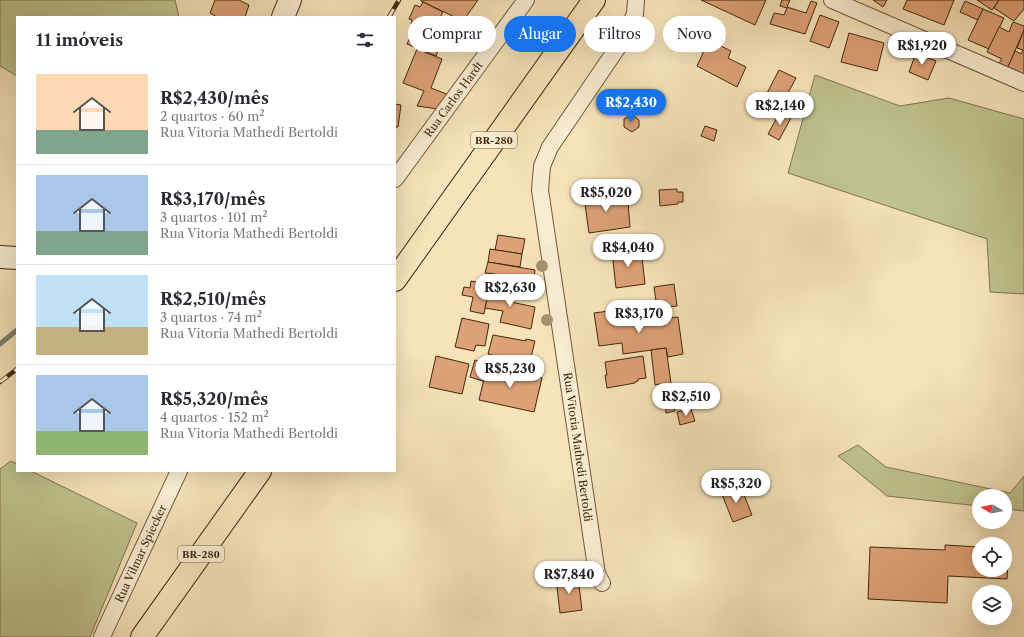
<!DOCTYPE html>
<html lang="pt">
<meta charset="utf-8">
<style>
:root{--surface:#fff;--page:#f7f7f7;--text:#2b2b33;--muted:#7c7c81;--line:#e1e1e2;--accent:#1a73e8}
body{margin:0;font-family:"Libre Caslon Text",serif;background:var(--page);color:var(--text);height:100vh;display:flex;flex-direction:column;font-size:15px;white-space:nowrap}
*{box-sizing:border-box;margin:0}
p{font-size:13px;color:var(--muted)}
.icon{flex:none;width:22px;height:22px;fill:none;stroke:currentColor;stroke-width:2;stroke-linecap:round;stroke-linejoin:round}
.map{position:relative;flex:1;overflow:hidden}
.details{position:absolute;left:16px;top:16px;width:380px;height:456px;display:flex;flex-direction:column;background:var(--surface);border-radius:0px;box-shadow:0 4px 16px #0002}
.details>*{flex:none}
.top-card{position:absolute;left:408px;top:16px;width:380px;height:36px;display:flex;gap:8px}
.needle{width:26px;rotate:279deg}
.controls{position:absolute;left:972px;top:489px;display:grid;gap:8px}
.controls a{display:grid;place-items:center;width:40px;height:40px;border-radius:50%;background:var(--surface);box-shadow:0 4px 16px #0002;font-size:20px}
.price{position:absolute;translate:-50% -34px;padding:0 9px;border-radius:14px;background:#fff;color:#222;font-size:13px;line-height:26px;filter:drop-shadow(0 1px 2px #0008)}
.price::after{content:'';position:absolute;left:50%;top:24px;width:12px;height:9px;margin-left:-6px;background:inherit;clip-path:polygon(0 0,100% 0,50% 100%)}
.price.current{background:var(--accent);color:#fff}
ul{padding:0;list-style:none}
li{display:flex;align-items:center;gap:12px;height:100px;padding:0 20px}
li+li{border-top:1px solid var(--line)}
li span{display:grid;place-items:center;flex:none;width:112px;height:80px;border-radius:0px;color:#555}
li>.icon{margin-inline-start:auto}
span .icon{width:48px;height:48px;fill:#fffc;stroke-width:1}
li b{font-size:17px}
h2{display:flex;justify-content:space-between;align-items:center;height:48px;padding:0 20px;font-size:17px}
.tag{padding:0 14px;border-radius:18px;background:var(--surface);box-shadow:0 4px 16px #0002;font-size:14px;line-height:36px}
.tag.current{background:var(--accent);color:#fff}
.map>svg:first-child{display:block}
.green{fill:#bec38e;stroke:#80764e}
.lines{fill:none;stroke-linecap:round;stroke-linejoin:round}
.stream{stroke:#7a8174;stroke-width:5}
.building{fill:#dda176;stroke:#43280f}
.street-casing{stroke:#70573a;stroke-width:18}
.secondary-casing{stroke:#43280f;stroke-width:24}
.highway-casing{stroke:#43280f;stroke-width:24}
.street{stroke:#f9edd2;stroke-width:16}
.secondary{stroke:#f9edd2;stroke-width:22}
.highway{stroke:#f6e3ba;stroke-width:22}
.rail-casing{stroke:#43280f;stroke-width:4.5}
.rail{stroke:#f9edd2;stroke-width:3;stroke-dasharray:9;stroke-linecap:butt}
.tree{fill:#a5926e}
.labels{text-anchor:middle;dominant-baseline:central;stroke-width:3;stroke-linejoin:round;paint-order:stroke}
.shield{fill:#f9edd2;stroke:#7a634a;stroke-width:1}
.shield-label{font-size:10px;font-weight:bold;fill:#43280f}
.street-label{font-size:11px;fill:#43280f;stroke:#f9edd2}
</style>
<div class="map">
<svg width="1024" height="637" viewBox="0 0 1024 637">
<rect width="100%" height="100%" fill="#f6e3ba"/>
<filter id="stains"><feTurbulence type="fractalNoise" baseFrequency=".005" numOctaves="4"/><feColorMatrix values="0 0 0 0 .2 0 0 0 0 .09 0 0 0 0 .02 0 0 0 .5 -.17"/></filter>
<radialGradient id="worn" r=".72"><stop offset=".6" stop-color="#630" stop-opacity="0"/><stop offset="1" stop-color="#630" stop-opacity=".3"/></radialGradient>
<g class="green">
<path d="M0,0H175L179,17H17V76L0,66Z"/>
<path d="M815,75L900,106L949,98L1024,119V294L990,292L987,239L788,173Z"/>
<path d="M858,445L886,467L1010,493L1024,476V511L1005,509V496H979V506L887,496L838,456Z"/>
<path d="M11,461L17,464V471H31L137,523L90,637H0V469Z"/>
</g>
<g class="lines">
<path class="stream" d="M0,344L17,330"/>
</g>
<g class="building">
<path d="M215,0H239L249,5L245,17H217L210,13Z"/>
<path d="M421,0H478L463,21L421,1Z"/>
<path d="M701,0H766L755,25Z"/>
<path d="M782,0H790L787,7L806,13L811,1L817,3L805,34L770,24L774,13L784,15L787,8L780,6Z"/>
<path d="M873,0H887L883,7Z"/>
<path d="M907,0H954L944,25L903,9Z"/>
<path d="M977,0H999L992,10Z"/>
<path d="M999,0H1024V9L1014,21L994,8Z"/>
<path d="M965,1L983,9L978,20L960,12Z"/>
<path d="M423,2L443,12L434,29L445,34L436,56L407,44L415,26L411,24L412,20L409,19L415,5L420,7Z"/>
<path d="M983,9L1004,18L989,49L968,40Z"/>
<path d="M820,15L839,22L829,48L810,41Z"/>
<path d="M459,21L462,22L463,21L487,33L479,51L451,39Z"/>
<path d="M1013,22L1024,26V30L1008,67L999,63L1002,59L987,52L999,27L1009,32Z"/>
<path d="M1024,30V74L1008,67L1015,51L1021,54L1023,50L1017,48Z"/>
<path d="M849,33L884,43L877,71L841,62Z"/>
<path d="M709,40L731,51L728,58L746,67L737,87L697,66Z"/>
<path d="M417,49L442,59L431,88L449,95L438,109L417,106L424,91L403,83Z"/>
<path d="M916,53L936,61L928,80L909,72Z"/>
<path d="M779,70L796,78L783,102L766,95Z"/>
<path d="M395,104L401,105L398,127H395Z"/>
<path d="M780,112L791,118L779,140L768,134Z"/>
<path d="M632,115L639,120V127L632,132L624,127V119Z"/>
<path d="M705,126L717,130L714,141L701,136Z"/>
<path d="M677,189V192H683V202H678V204L660,206L659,190Z"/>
<path d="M618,194L619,202H628L630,227L589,233L584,197Z"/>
<path d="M498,235L525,239L522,254L495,250Z"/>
<path d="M641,248L645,284L616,288L612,252Z"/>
<path d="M490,249L522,254L520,267L488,262Z"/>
<path d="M488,262L535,270L533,291L493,284L495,274L485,273Z"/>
<path d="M471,281L490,285L484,314L470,311L473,297L462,295L464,287L470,288Z"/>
<path d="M674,284L677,306L657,308L654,287Z"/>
<path d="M490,285L509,289L506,301L535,307L531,329L500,322L503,311L485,308Z"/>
<path d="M609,311L610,318L638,313L639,325L651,323L652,325L663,324L662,319L678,317L683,354L668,357L666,348L623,354L622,343L599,346L594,313Z"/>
<path d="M462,318L489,324L485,346L476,345L474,351L455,347Z"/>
<path d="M493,335L526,341V339L535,341L529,365L522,363L520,369L514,367V362L488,354Z"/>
<path d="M666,348L675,411L666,413L663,393H667L666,383L655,385L651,350Z"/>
<path d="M436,356L469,364L462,394L429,387Z"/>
<path d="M643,356L646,378L638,379V381L635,382V383L607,388L605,375H607L605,362Z"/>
<path d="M475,360L488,363L483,381L470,377Z"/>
<path d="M488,362L501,365L498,379L509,382L511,371L542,378L534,412L479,400Z"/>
<path d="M691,409L695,421L680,425L677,412Z"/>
<path d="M740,485L752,515L733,522L721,492Z"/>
<path d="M945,545L979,547V570H1005V548H1009L1007,579L948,576L947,603L868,599L870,547L945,550Z"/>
<path d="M578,577L582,610L560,613L556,579Z"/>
</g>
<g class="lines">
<defs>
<g id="street">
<path d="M832,0L1024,83"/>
<path id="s1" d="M395,179L526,0"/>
<path d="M602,583L597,574L540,190L542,166L550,147L622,41L635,14L636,0"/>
<path id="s2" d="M102,637L105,630L179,471"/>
</g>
<g id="secondary">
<path d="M283,17L290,0"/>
<path d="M0,257L17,258"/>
</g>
<g id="highway">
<path d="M395,280L594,0"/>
<path d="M142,637L260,471"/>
</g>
</defs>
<use href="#street" class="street-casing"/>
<use href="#secondary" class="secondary-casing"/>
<use href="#highway" class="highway-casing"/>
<use href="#street" class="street"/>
<use href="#secondary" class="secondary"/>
<use href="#highway" class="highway"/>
<defs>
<g id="rail">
<path d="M389,17L399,0"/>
<path d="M0,382L17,369"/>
</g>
</defs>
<use href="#rail" class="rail-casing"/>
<use href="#rail" class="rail"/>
</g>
<g class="tree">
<circle cx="542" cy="266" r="6"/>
<circle cx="547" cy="320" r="6"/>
</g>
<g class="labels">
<g class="shield">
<rect x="471" y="132" width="46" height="16" rx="3"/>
<rect x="178" y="546" width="46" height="16" rx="3"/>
</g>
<g class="shield-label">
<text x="494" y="140">BR-280</text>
<text x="201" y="554">BR-280</text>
</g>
<g class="street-label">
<text stroke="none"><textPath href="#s1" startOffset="99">Rua Carlos Hardt</textPath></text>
<text transform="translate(578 447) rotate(82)">Rua Vitoria Mathedi Bertoldi</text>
<text stroke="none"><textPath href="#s2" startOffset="92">Rua Vilmar Spiecker</textPath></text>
</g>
</g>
<rect width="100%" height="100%" filter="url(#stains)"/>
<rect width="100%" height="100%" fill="url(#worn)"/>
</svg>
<div class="controls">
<a><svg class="needle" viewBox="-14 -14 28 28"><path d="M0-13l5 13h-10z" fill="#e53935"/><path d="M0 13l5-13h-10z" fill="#7c7c81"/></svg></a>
<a><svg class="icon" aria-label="locate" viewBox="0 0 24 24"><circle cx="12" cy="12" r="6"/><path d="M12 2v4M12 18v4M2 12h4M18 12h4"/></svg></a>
<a><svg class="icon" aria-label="layers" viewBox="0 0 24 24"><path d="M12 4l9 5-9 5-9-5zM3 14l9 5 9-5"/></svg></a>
</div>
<b class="price" style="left:922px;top:66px">R$1,920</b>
<b class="price current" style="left:631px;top:123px">R$2,430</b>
<b class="price" style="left:780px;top:126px">R$2,140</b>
<b class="price" style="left:606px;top:213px">R$5,020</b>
<b class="price" style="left:628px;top:268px">R$4,040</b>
<b class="price" style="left:510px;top:308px">R$2,630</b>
<b class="price" style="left:639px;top:334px">R$3,170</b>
<b class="price" style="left:510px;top:389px">R$5,230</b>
<b class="price" style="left:686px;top:417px">R$2,510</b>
<b class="price" style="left:736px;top:504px">R$5,320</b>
<b class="price" style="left:569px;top:595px">R$7,840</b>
<div class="top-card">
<a class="tag">Comprar</a>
<a class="tag current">Alugar</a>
<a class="tag">Filtros</a>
<a class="tag">Novo</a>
</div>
<section class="details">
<h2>11 imóveis<svg class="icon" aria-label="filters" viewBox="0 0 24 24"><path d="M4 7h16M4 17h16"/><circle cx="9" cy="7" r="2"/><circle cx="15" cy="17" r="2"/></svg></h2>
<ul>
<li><span style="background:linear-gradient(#ffd9b3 70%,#7fa58c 0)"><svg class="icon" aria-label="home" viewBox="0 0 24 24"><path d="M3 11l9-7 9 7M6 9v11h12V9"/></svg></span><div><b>R$2,430/mês</b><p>2 quartos · 60 m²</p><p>Rua Vitoria Mathedi Bertoldi</p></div></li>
<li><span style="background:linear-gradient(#a9c7e8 70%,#7fa58c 0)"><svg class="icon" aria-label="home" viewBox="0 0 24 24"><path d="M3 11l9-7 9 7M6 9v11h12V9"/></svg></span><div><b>R$3,170/mês</b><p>3 quartos · 101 m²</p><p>Rua Vitoria Mathedi Bertoldi</p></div></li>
<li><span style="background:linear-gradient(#bfe0f5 65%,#c2b280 0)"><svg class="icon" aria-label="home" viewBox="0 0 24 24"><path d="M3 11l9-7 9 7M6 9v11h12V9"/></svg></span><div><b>R$2,510/mês</b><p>3 quartos · 74 m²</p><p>Rua Vitoria Mathedi Bertoldi</p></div></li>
<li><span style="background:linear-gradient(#a9c7e8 70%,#8fb573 0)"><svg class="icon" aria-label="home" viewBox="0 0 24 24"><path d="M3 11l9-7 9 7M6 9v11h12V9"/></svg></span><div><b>R$5,320/mês</b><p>4 quartos · 152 m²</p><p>Rua Vitoria Mathedi Bertoldi</p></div></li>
</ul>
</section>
</div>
